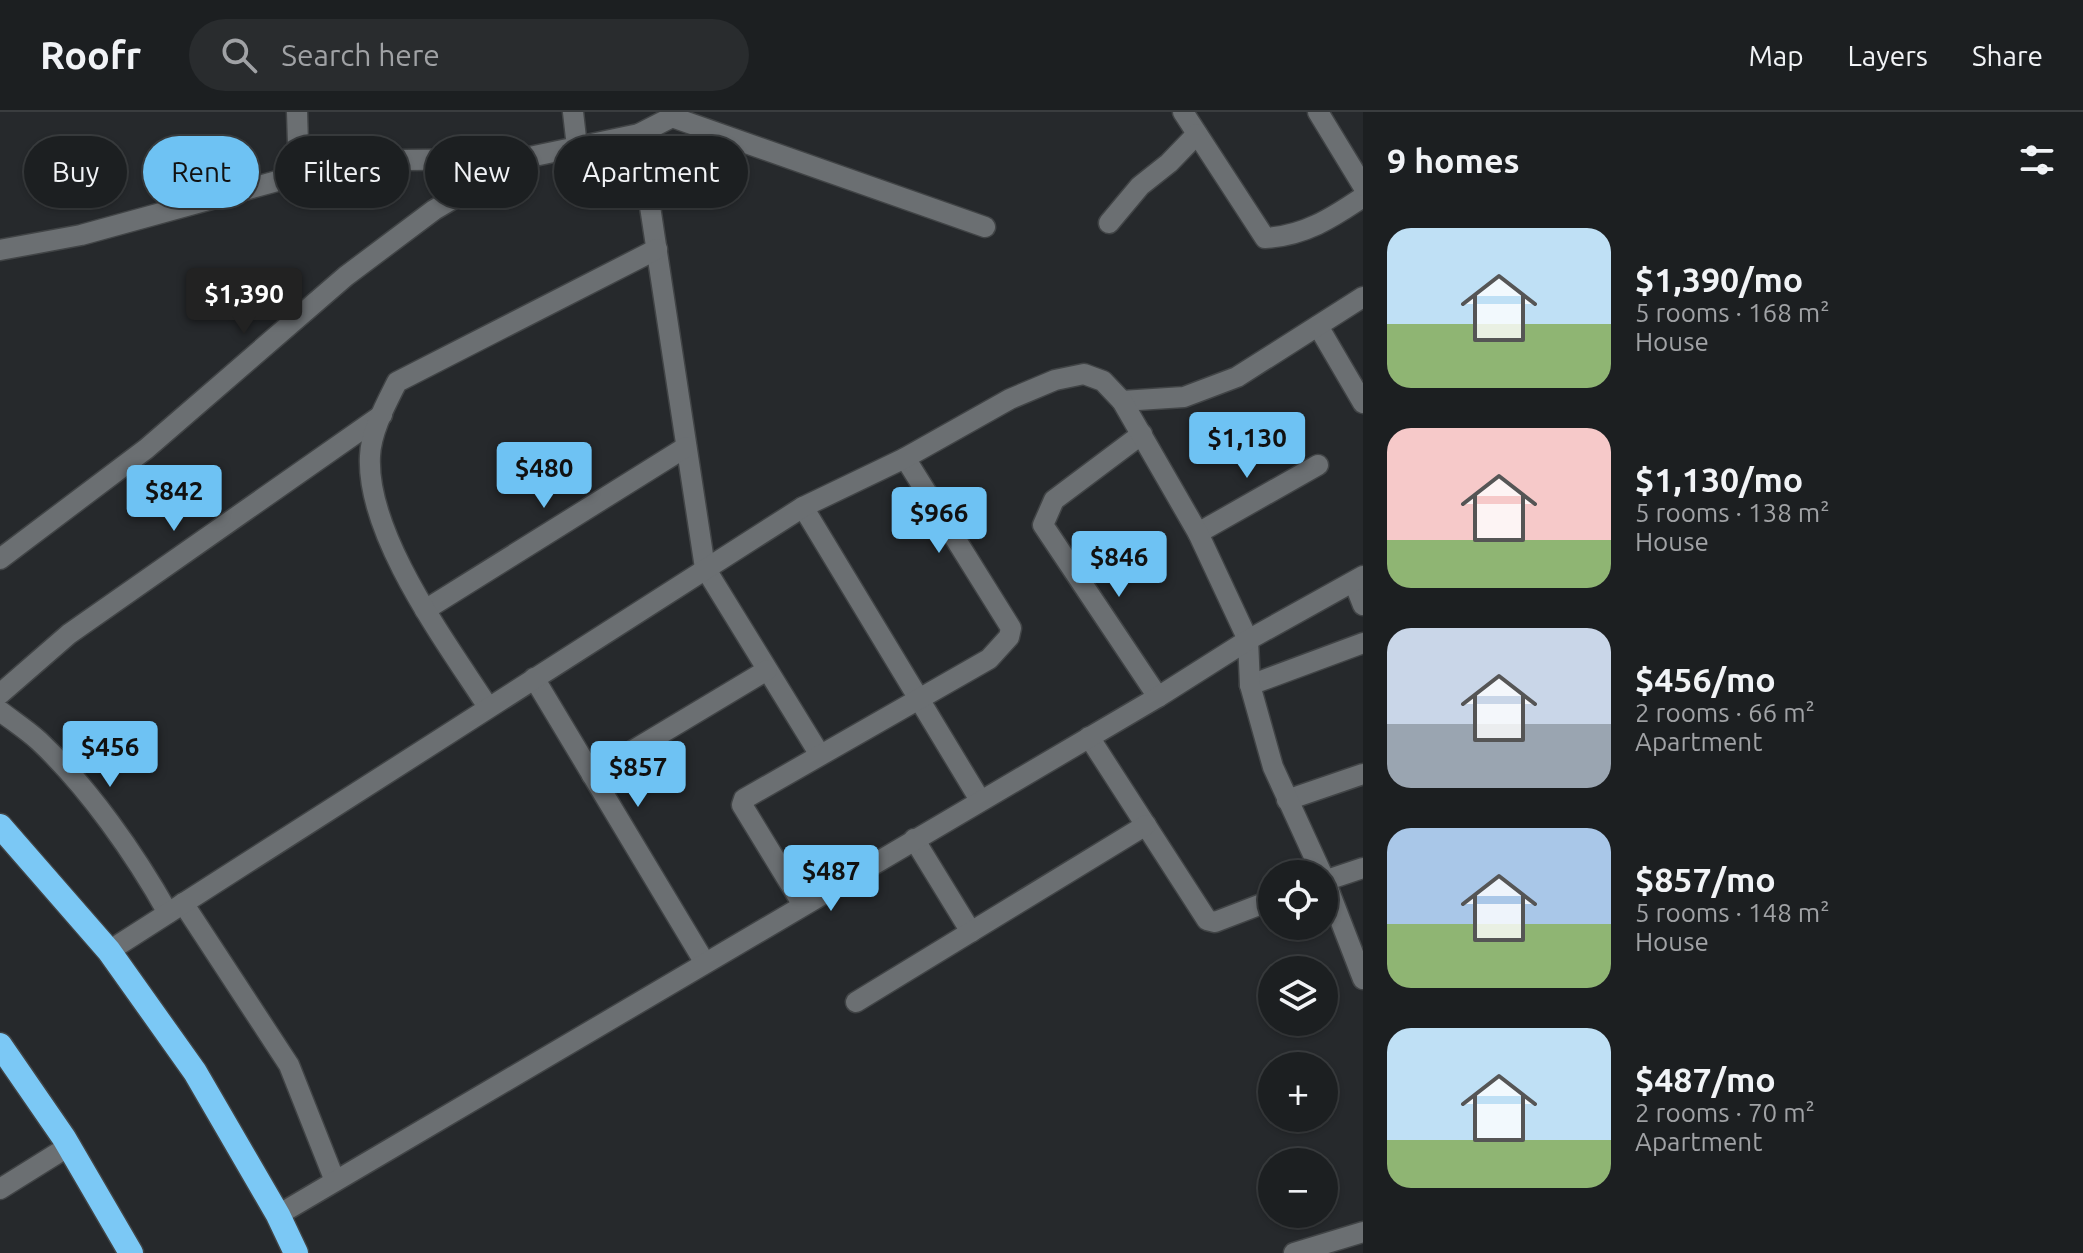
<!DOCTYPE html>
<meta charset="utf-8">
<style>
:root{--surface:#1c1f21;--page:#292c2e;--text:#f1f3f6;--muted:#a0a2a5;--line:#3a3d3f;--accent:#6ec2f3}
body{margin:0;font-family:Ubuntu,sans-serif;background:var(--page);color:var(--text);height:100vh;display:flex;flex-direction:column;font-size:30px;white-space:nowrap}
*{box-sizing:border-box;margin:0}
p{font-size:26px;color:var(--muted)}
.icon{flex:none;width:44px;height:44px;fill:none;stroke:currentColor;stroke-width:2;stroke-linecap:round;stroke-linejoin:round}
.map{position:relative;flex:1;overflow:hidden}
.panel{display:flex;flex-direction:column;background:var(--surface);width:720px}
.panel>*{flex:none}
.guide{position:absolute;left:24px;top:24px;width:760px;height:72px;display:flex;gap:16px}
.controls{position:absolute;left:1258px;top:748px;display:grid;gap:16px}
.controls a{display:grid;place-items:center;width:80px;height:80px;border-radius:50%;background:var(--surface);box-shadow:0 2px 6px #0004,0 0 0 2px var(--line);font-size:40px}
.price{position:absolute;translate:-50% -68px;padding:0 18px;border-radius:8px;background:var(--accent);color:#111;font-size:26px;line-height:52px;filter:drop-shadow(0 2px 4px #0008)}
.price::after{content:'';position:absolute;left:50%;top:48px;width:24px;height:18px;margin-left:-12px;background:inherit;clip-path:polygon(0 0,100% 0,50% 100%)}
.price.on{background:#222;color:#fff}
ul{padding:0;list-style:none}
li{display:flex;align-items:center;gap:24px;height:200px;padding:0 24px}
li span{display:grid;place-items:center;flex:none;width:224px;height:160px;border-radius:24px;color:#555}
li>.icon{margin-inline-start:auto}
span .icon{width:96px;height:96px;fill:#fffc;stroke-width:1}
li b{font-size:34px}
h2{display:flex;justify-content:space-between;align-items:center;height:96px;padding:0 24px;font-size:34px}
.pill{padding:0 28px;border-radius:36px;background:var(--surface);box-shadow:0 2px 6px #0004,0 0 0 2px var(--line);font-size:28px;line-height:72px}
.pill.on{background:var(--accent);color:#111}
header{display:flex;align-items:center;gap:48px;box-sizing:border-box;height:112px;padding:0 40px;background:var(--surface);border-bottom:2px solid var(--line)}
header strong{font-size:38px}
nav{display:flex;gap:44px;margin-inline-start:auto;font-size:28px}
.search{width:560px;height:72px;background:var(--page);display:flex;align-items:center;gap:20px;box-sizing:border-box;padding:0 28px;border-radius:44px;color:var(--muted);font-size:30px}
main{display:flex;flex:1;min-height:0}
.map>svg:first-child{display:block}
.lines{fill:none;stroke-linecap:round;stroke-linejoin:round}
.minor-casing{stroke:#414446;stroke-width:23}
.highway-casing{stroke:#414446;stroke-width:27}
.minor{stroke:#6b6f72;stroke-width:20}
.highway{stroke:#7bc8f5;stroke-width:24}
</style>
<header>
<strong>Roofr</strong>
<div class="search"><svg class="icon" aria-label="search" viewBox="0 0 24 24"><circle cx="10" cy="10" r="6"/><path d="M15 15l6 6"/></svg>Search here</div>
<nav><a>Map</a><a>Layers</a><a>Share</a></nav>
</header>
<main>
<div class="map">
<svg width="1363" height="1141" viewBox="0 0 1363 1141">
<rect width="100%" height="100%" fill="#26292c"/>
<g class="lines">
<defs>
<g id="minor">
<path d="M297,0L299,63"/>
<path d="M573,0L577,35"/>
<path d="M1183,0L1265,126C1304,124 1332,106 1363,85"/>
<path d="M1318,0L1363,74"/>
<path d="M639,22L705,456L820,643"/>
<path d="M1109,111L1140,74L1169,51L1197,22"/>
<path d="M0,138L81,123L299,63L404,48L520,47L639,22L672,5L985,115"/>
<path d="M1318,214L1363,291"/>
<path d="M1122,289L1184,285L1237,265L1363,185"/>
<path d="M1142,322L1054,388L1043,413L1158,585"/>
<path d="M803,395L980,688"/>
<path d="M1198,421L1318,353"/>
<path d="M0,447L146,337L346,164L434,98L520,47"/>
<path d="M1354,470L1363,493"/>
<path d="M425,498L686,335"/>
<path d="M534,566L705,851"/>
<path d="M1250,573L1363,531"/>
<path d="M0,582L69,522L382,303"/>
<path d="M488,595C446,530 366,423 370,344C371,319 386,292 397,270L657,137"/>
<path d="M0,599C13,609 27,618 39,629C88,675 135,742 168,801"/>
<path d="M1089,625L1207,808L1215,810L1272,788"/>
<path d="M592,663L767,558"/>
<path d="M1287,688L1363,662"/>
<path d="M914,727L971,820"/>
<path d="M1324,766L1363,867"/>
<path d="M1324,769L1363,756"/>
<path d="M183,791L289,953L335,1069"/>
<path d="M803,793L742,693L744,687L989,547L1009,525L1011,516L905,346"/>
<path d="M109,839L803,395L905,346L1010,287L1055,268L1084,262L1103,269L1122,289L1198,421L1248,528L1250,573L1273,655L1322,762"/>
<path d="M856,890L1146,713"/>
<path d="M0,1077L69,1034"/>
<path d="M278,1103L1158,585L1248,528L1363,464"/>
<path d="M1294,1141L1363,1120"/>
</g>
<g id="highway">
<path d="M0,714L109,839L195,960L278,1103L296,1141"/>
<path d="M0,933L64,1026L131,1141"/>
</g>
</defs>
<use href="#minor" class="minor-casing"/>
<use href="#highway" class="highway-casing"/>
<use href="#minor" class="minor"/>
<use href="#highway" class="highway"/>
</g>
</svg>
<div class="controls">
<a><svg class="icon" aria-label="locate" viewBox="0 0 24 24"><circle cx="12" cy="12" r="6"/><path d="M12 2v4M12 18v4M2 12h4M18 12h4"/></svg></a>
<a><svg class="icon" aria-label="layers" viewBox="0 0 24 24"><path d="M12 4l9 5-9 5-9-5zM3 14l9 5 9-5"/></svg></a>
<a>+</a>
<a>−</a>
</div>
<b class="price on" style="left:244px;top:224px">$1,390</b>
<b class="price" style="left:1247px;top:368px">$1,130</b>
<b class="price" style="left:544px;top:398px">$480</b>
<b class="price" style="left:174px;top:421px">$842</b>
<b class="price" style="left:939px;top:443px">$966</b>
<b class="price" style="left:1119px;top:487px">$846</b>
<b class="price" style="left:110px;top:677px">$456</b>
<b class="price" style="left:638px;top:697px">$857</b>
<b class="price" style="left:831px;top:801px">$487</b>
<div class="guide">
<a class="pill">Buy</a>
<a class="pill on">Rent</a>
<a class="pill">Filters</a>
<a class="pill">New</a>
<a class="pill">Apartment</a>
</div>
</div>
<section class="panel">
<h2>9 homes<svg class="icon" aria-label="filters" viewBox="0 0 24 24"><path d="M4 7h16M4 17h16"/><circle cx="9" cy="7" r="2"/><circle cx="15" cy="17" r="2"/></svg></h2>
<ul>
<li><span style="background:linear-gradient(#bfe0f5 60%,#8fb573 0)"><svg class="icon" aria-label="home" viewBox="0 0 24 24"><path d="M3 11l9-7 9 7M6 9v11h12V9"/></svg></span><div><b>$1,390/mo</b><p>5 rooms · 168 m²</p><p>House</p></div></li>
<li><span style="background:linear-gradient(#f6c9c9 70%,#8fb573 0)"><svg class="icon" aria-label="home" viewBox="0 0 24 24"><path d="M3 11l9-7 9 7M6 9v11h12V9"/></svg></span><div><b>$1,130/mo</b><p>5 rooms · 138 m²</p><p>House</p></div></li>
<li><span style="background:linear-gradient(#c9d6e8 60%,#9aa5b1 0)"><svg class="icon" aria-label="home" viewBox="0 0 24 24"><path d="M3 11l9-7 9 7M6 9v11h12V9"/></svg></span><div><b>$456/mo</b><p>2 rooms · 66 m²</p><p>Apartment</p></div></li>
<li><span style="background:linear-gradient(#a9c7e8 60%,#8fb573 0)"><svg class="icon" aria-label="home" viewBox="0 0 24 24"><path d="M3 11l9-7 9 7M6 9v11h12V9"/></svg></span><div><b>$857/mo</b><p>5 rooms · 148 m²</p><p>House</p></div></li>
<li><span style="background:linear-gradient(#bfe0f5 70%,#8fb573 0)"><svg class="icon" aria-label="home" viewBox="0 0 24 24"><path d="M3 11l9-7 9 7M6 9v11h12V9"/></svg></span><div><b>$487/mo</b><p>2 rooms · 70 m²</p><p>Apartment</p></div></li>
</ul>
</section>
</main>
